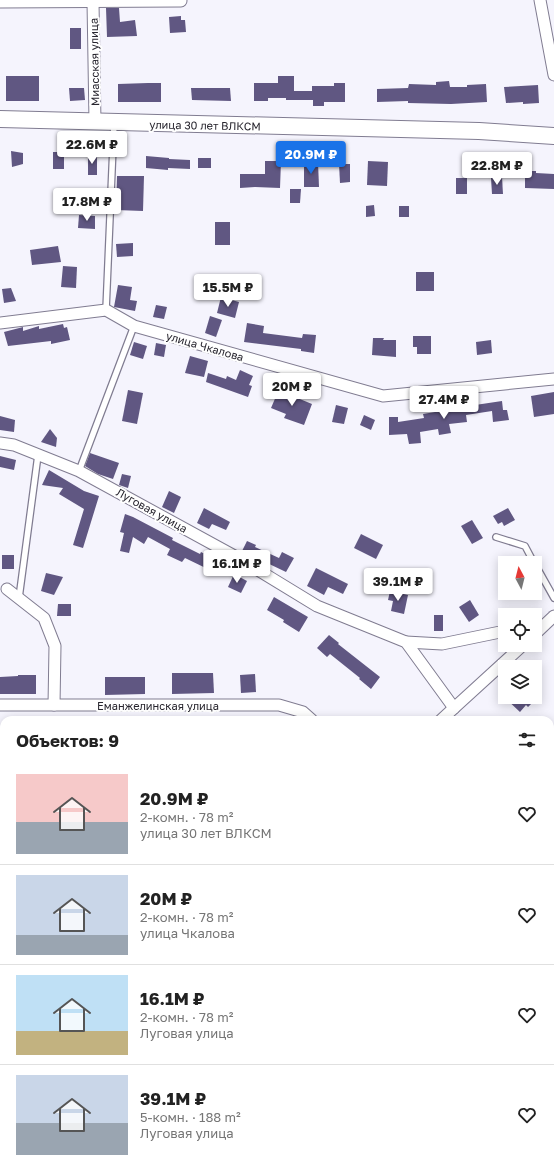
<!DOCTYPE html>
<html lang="ru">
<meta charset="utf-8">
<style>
:root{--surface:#fff;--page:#f2f2f2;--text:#222;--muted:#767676;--line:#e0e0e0;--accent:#1a73e8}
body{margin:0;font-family:"Golos Text",sans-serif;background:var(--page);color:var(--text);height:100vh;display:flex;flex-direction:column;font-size:15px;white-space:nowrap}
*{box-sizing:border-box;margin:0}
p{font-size:13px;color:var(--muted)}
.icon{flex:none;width:22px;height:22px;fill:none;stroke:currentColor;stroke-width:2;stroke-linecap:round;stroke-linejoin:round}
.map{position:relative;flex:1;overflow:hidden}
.details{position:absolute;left:0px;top:716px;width:554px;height:456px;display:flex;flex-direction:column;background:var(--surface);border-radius:12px 12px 0 0;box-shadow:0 2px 10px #0003}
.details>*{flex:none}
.needle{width:26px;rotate:353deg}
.fabs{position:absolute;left:498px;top:556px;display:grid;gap:8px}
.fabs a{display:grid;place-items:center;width:44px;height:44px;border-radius:0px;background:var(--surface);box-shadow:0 2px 10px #0003;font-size:20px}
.price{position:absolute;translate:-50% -34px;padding:0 9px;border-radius:4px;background:#fff;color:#222;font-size:13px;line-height:26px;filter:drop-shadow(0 1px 2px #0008)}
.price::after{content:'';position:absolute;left:50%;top:24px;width:12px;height:9px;margin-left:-6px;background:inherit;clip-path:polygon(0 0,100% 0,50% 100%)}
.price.selected{background:var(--accent);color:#fff}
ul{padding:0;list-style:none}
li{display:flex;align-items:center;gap:12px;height:100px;padding:0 16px}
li+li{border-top:1px solid var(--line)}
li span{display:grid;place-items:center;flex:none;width:112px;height:80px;border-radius:0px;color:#555}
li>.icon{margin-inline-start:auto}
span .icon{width:48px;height:48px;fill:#fffc;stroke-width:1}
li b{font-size:17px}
h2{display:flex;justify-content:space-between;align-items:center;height:48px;padding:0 16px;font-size:17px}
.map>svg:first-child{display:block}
.green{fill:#cec2a2}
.building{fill:#605782}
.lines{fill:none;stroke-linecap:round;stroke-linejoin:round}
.lane-casing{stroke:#807c91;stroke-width:8}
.street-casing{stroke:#807c91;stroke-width:13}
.secondary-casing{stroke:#807c91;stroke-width:18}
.lane{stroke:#fff;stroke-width:5.5}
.street{stroke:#fff;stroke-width:11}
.secondary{stroke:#fff;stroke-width:16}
.labels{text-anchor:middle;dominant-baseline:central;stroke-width:4;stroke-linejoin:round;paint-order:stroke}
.street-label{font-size:11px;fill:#27252e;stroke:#fff}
</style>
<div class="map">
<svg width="554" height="1172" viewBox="0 0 554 1172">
<rect width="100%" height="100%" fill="#f5f4fd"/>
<path class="green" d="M0,1064H4V1168H278L287,1172H0Z"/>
<g class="building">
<path d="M106,8H119L120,22L135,20L137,36L107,37Z"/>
<path d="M181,16V20H185L186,32L170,33L169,17Z"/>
<rect x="70" y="28" width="11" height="21"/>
<rect x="6" y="76" width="33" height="25"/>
<path d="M278,76H294V91H312V86H334V83H345V102H324V106H313V100H286V98H268V101H254V83H278Z"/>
<path d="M449,81L450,87H467V85L486,84L487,102L451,104L408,103V101L377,102V89L408,88L409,84L436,85V82Z"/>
<path d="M148,83H161V102H118V84Z"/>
<path d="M538,85L539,103L523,104V102L506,103L504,87Z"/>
<path d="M69,88H84L85,100L70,101Z"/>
<path d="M191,88H230L231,101L192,100Z"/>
<path d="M11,151L23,153V164L12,167Z"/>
<rect x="53" y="152" width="11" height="17"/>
<rect x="88" y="155" width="9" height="20"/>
<path d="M146,156L169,158V159L190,160V169L168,168V170L146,168Z"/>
<rect x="198" y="158" width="13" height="10"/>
<path d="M265,161H281L280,188L255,187L240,188V174H265Z"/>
<path d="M368,161L388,162L387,186L367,185Z"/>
<path d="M304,162H318L319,187H304Z"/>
<path d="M339,164H350V182L340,183Z"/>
<path d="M525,171H536V173L554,174V189L525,188Z"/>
<path d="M117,176H144L143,211L116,210Z"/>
<path d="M502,177L503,194H492L491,178Z"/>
<rect x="456" y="178" width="11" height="16"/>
<path d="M290,189H301L300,203H290Z"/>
<path d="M374,205L375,216L366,217V206Z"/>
<rect x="399" y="206" width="10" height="11"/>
<path d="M79,215L95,216V229L78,228Z"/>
<rect x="215" y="222" width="15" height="23"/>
<path d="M133,243V256L117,257L116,244Z"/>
<path d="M58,246L61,262L32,265L30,250Z"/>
<path d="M63,266L77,267L76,288L61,287Z"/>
<rect x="416" y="272" width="18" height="19"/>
<path d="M118,285L132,287L130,300L137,301L135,311L114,307Z"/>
<path d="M11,288L16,301L4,303L2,289Z"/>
<path d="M221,297L239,302L235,318L217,313Z"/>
<path d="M156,305L167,307L164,319L153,317Z"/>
<path d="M210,316L222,320L216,337L205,333Z"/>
<path d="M247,323L264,326L263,333L302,338L303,334L316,335L314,353L301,351V349L244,342Z"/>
<path d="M63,324L64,328L67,327L70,340L51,344V341L8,346L4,332L23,327V331L39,326V329Z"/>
<path d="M413,336H431V354H417V347H413Z"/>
<path d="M373,338H384L383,340H396V357L372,355Z"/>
<path d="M491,340L492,353L477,355L476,342Z"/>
<path d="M134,342L147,346L143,359L130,355Z"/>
<path d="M156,343L166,345L164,357L154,355Z"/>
<path d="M190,356L208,361L204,377L185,373Z"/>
<path d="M240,370L253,376L249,385L252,386L248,397L206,382L208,373L226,379L227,376L236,380Z"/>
<path d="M280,387L291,392L290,395L312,404L304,425L284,418L286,414L271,408Z"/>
<path d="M128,390L143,393L137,424L122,421Z"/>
<path d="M554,392V414L534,417L531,396Z"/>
<path d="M502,401L503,410H507L509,420L493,422L492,411L466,415L467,422L449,424L451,433L439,435L438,429L420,432L421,443L409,444L407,434L389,435V417H398V422L424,418L423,414L435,412V411Z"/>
<path d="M336,405L348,408L344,424L332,422Z"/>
<path d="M364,415L375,420L371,430L360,425Z"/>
<path d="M0,416L15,420L14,432L0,430Z"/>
<path d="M50,429L57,438L56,447L41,442Z"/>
<path d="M90,453L119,463L113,479L98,474L85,466Z"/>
<path d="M0,456L16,460L14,470L0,467Z"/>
<path d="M49,470L84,491L99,496L83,548L73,545L84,509L59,494L63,488L42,485Z"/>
<path d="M122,474L131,476L128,488L119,485Z"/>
<path d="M169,491L181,497L174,513L162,507Z"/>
<path d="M204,508L230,522L226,530L212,524L209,529L197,523Z"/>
<path d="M508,508L515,520L504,526L502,522L498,524L493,516Z"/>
<path d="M125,514L133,517L173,538L172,540L200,554L201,552L221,562L216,573L185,558L182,562L167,555L170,549L148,537L144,544L133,537L129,553L120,551L124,533L120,532Z"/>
<path d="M472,520L483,538L472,544L461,526Z"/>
<path d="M361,534L383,545L376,559L354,548Z"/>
<path d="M247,541L256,545L255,547L279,558L282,552L294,558L286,572L242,551Z"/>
<rect x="2" y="555" width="12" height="14"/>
<path d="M316,568L348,584L343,594L328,587L324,595L307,586Z"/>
<path d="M46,573L63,577L54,595L41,591Z"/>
<path d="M234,574L247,581L241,593L228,587Z"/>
<path d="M390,591L408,595L404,614L391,611L393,601L388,600Z"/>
<path d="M274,597L308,617L299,632L283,622L284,620L267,610Z"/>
<path d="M470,600L479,615L469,622L459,607Z"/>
<path d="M58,604H71V616H57Z"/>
<rect x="434" y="615" width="9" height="16"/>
<path d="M329,635L339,643L338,644L380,677L371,689L359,679L360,678L330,654L327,657L317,648Z"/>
<path d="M172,673H213L214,693L172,694Z"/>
<path d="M255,674L256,692L241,693L240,675Z"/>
<path d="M18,675H36V694H0V677L18,676Z"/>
<path d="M105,677H145V694L105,695Z"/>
<path d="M504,697H538L528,707L526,705L520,712Z"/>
</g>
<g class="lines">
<defs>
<g id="lane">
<path d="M106,310L114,123"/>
<path d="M79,471L134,326"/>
<path d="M496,537L525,546L534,563"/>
<path d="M535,564L554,598"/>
<path d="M19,598L38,455"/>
<path d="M0,990L4,971"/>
<path d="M0,1113H4"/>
<path d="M0,1155L4,1148"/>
<path d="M77,1168L79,1172"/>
<path d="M212,1168L215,1172"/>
</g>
<g id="street">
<path d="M540,0L554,75"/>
<path d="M0,2L181,1"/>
<path d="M93,2L95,122"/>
<path d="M0,323L106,310L134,326L383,396L554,379"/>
<path d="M0,443L14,445L79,471L240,559L317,606L406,642L454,708L523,645"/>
<path d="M7,589L44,618L55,646L54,705"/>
<path d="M535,634L554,616"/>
<path d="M406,642L442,644L505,631"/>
<path d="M0,705H279L303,712L312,720"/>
<path d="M441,720L454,708"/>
<path d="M550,800L554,803"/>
<path d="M0,828H4"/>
<path d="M0,957H4"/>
<path d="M550,1156L554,1153"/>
<path d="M478,1168L486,1172"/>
<path d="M530,1172L535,1168"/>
</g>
<path id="secondary" d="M0,119L479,131L554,136"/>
</defs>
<use href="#lane" class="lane-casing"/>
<use href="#street" class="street-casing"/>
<use href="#secondary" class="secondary-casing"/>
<use href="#lane" class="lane"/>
<use href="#street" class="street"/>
<use href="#secondary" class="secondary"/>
</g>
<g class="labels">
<g class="street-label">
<text transform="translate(94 62) rotate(-91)">Миасская улица</text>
<text transform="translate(205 125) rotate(1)">улица 30 лет ВЛКСМ</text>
<text transform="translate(205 346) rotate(16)">улица Чкалова</text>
<text transform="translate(152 510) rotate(29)">Луговая улица</text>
<text x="158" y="705">Еманжелинская улица</text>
</g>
</g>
</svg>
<div class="fabs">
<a><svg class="needle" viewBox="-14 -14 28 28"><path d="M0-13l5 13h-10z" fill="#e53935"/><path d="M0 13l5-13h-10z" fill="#767676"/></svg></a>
<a><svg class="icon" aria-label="locate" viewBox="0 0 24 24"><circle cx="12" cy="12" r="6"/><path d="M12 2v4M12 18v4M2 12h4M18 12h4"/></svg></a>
<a><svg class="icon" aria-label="layers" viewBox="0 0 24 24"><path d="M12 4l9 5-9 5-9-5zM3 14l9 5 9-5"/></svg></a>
</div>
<b class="price" style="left:92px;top:165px">22.6M ₽</b>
<b class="price selected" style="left:311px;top:175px">20.9M ₽</b>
<b class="price" style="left:497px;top:186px">22.8M ₽</b>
<b class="price" style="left:87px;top:222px">17.8M ₽</b>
<b class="price" style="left:228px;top:308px">15.5M ₽</b>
<b class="price" style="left:292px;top:407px">20M ₽</b>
<b class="price" style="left:444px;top:420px">27.4M ₽</b>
<b class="price" style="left:237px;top:584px">16.1M ₽</b>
<b class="price" style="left:398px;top:602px">39.1M ₽</b>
<section class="details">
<h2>Объектов: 9<svg class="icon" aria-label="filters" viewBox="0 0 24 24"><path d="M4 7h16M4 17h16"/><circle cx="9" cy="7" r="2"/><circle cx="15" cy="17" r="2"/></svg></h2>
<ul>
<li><span style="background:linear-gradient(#f6c9c9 60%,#9aa5b1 0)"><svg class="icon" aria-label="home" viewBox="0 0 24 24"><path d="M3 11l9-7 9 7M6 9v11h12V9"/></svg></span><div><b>20.9M ₽</b><p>2-комн. · 78 m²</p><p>улица 30 лет ВЛКСМ</p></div><svg class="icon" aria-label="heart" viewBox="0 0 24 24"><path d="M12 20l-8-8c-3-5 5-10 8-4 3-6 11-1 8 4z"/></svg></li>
<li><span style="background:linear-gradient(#c9d6e8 75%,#9aa5b1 0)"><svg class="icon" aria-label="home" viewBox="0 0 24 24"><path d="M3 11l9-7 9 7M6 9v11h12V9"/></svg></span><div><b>20M ₽</b><p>2-комн. · 78 m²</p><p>улица Чкалова</p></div><svg class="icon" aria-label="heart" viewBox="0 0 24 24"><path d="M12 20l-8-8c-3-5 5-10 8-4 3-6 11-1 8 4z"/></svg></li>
<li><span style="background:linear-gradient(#bfe0f5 70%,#c2b280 0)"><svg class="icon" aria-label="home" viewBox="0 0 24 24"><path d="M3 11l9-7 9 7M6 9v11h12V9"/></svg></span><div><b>16.1M ₽</b><p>2-комн. · 78 m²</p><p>Луговая улица</p></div><svg class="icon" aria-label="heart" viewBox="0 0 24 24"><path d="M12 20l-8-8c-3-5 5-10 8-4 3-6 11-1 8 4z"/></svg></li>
<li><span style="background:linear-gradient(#c9d6e8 60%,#9aa5b1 0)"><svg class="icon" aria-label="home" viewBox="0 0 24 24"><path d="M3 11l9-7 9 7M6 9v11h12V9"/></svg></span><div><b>39.1M ₽</b><p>5-комн. · 188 m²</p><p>Луговая улица</p></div><svg class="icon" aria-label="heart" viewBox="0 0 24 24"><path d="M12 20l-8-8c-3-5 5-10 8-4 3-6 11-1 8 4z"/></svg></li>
</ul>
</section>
</div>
